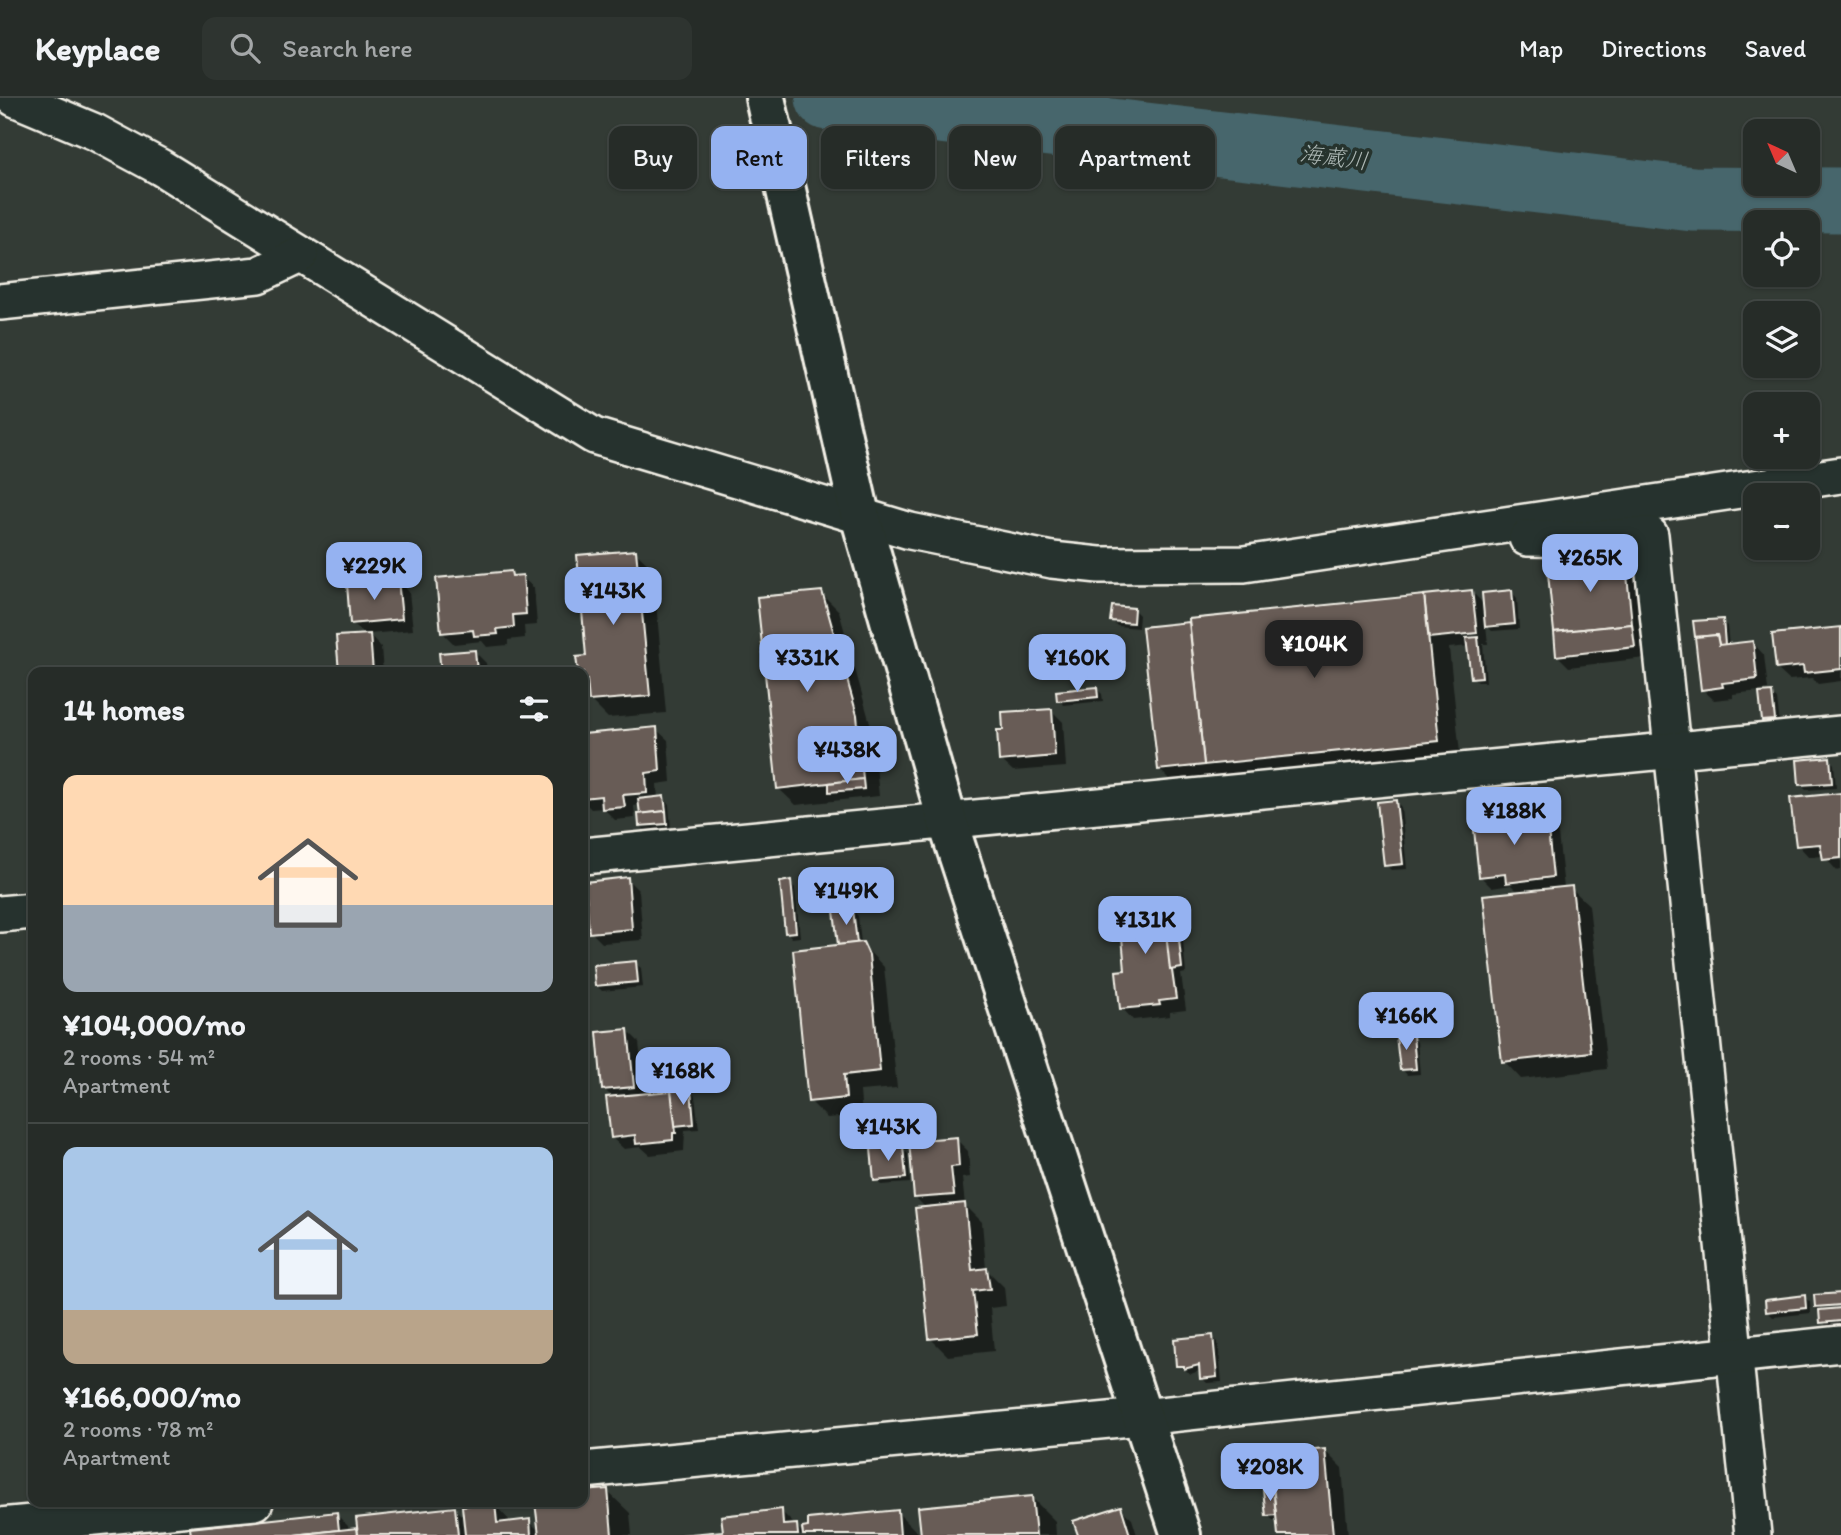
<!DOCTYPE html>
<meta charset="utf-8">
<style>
:root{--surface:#262c28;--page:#2e3430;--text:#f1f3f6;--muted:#a4a7a8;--line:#424845;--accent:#95b2f1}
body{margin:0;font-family:Itim,"Klee One",sans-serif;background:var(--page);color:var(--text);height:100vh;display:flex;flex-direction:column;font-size:26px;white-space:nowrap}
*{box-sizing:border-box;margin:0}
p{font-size:23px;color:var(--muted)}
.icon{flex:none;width:38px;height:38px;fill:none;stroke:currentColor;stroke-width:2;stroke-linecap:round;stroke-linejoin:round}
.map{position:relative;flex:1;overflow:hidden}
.panel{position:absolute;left:28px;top:569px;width:560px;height:840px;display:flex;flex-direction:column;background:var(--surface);border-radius:14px;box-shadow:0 2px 5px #0004,0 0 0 2px var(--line)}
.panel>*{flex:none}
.top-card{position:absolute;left:609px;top:28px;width:665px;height:63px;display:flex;gap:14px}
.needle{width:46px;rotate:316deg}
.buttons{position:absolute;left:1743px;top:21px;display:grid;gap:14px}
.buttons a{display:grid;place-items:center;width:77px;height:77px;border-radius:14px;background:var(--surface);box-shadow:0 2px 5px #0004,0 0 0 2px var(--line);font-size:35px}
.price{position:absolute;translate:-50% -60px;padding:0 16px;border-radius:14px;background:var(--accent);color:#111;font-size:23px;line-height:46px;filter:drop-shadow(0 2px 4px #0008)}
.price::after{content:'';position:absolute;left:50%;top:42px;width:21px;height:16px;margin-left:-10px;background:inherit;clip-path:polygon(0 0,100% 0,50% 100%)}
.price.current{background:#222;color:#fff}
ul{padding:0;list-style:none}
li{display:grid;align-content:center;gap:14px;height:371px;padding:0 35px}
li+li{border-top:2px solid var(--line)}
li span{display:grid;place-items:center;height:217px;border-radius:14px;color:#555}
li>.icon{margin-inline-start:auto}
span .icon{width:126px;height:126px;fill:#fffc;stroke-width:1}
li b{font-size:30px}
h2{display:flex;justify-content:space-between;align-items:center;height:84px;padding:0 35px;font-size:30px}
.chip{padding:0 24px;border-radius:14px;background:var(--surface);box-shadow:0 2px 5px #0004,0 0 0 2px var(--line);font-size:24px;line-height:63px}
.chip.current{background:var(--accent);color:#111}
header{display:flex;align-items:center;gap:42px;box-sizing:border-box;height:98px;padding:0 35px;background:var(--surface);border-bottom:2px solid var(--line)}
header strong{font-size:33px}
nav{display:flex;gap:38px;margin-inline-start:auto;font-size:24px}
.search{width:490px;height:63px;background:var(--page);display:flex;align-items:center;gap:18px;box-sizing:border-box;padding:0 24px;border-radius:14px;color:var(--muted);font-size:26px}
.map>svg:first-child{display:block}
.shadow{fill:#0007}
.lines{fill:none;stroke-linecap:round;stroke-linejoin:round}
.river{stroke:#46666c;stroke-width:65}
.building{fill:#685c56;stroke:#f4f1e8;stroke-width:2}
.minor-casing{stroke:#f4f1e8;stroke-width:40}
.tertiary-casing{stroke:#f4f1e8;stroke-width:44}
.minor{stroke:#26332d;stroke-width:35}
.tertiary{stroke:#26332d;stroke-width:38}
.labels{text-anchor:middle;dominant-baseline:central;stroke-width:7;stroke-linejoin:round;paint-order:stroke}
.water-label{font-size:23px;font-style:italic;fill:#aeb9b6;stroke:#26332d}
</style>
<header>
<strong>Keyplace</strong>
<div class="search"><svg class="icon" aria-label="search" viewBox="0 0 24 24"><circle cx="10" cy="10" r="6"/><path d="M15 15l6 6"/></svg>Search here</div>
<nav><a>Map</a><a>Directions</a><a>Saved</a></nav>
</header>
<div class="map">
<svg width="1841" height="1437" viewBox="0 0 1841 1437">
<rect width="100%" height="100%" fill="#333b35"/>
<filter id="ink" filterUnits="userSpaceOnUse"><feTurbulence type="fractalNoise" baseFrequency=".0143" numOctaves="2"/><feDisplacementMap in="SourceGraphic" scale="14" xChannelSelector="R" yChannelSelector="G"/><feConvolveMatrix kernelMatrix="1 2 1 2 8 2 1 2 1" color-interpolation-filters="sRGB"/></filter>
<g filter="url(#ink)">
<g class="shadow">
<path d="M635,454L653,471L666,615L608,620L591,603L590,591L583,584V574H580Z"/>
<path d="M1625,459L1636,471L1645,560L1569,569L1557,557Z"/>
<path d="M510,475L515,480L522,479L534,490L537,527L524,528L525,540L508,542V547L487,549L482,543L454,546L443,535Z"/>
<path d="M398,482L409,494L413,532L369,536L381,549L383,574H341L365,538L352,525Z"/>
<path d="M1472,494L1485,507L1512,494L1517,500L1519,531L1492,533L1486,527L1488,546H1483L1486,584H1478L1472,579L1469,548L1449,550L1461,665L1177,689L1159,671L1144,530Z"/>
<path d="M821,495L839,513L873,636L879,698L796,707L778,690Z"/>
<path d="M1134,512L1139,517L1138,530L1117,528L1112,522Z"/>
<path d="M1722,523L1727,528L1729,548L1753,545L1764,557L1768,592L1733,596V600L1714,602L1702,591Z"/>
<path d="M1841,531V583L1818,586L1812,580L1789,582L1777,571Z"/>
<path d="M475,554L486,565L487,574H442Z"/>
<path d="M1097,591L1102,596L1103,603L1064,607L1059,602Z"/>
<path d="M1771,596L1777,601L1780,627L1769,628L1764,623Z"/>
<path d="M1052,613L1063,624L1066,669L1013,673L1001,662L1005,633Z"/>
<path d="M656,631L668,642L671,684L657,686L658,701L664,700L669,706L671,731L646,733L640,727V707L634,708L635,720L615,722L603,710L591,711L583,703V638Z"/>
<path d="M1829,661L1834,666L1836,690L1806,692L1801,687Z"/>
<path d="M1841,697V772L1837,773L1824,758L1809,759L1798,747Z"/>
<path d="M1396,704L1401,709L1407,771L1391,772L1386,767Z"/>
<path d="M1545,715L1557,727L1564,790H1571L1589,807L1607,971L1521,981L1504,963L1519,795L1511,787L1492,790L1481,779Z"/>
<path d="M627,781L639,793L643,842L602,845L591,834Z"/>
<path d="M790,784L795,790L800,839L792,840L787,834Z"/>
<path d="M1162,803L1165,807L1174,806L1180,811L1186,875L1181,876L1186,912L1170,914V918L1133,922L1122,910L1127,873Z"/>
<path d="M853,813L858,818L861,845L884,869L897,990L860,993L862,1017L827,1020L810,1003L842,848Z"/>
<path d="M635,865L641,870L643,889L602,893L597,888Z"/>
<path d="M628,933L639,944L644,997L690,992L695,998L699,1031L685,1032L684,1053L650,1057L641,1049L624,1051L612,1040L613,1000L604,991Z"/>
<path d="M1412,939L1417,944L1420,976L1407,977L1402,971Z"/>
<path d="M956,1041L968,1053L970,1079L962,1080L965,1107L982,1124L986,1171L1004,1189L1006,1208L990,1210L994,1253L948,1258L930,1240L926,1110L915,1099Z"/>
<path d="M902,1050L908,1056L910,1085L881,1087L876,1082Z"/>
<path d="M1841,1196V1229L1827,1230L1816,1209Z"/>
<path d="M1804,1199L1810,1204L1811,1215L1773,1219L1768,1214Z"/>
<path d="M1212,1239L1218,1244L1222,1284L1207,1285L1202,1280L1201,1272L1191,1276L1178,1267Z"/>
<path d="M1324,1352L1342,1370L1348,1437H1279L1278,1422H1273L1267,1417L1272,1393L1275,1396Z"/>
<path d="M607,1393L630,1415L632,1437H193L336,1416L348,1428V1433L455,1411L465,1421L494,1406L512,1425L529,1423L540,1434L537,1404H583V1395Z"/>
<path d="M1032,1400L1055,1423L1056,1437H923Z"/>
<path d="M1120,1410L1132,1421L1137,1437H1079Z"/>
<path d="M781,1413L804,1436L897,1414L920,1437H697L725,1434Z"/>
</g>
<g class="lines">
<path class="river" d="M828,0L1693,101L1841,102"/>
</g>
<g class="building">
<path d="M636,452L650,598L589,603L587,582H583V574H578L576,559L586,558L577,457Z"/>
<path d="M1625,457L1632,526L1554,534L1547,466Z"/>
<path d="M511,473L512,478L523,477L526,516L513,517L514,529L497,531L498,536L474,538L473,532L441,535L436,480Z"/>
<path d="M398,481L402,521L350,526L347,486Z"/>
<path d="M1472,492L1477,535L1429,540L1424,497Z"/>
<path d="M1512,492L1515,526L1485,529L1482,495Z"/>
<path d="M822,493L857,617L863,681L777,691L757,499Z"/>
<path d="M1424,497L1439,643L1204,667L1189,521Z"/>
<path d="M1112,508L1134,510L1133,525L1110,523Z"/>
<path d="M1723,521L1725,547H1719L1717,537L1695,539L1693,523Z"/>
<path d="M1189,524L1204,667L1158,672L1142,529Z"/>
<path d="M1632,526L1635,549L1556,558L1554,534Z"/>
<path d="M1841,529V571L1804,575L1803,568L1776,571L1772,536Z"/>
<path d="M370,536L373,574H339L336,538Z"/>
<path d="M1717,537L1719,547L1753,543L1757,581L1722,585L1723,589L1701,592L1695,539Z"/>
<path d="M1478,539L1482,579L1471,580L1466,540Z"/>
<path d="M475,552L477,574H441L439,555Z"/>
<path d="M1097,589L1098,599L1057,603L1056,593Z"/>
<path d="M1772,594L1775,622L1762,623L1759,595Z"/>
<path d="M1052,611L1055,658L999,663L997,632H1003L1002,614Z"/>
<path d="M657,629L660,673L646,675L647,695L623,697L625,709L602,711L601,698L583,700V636Z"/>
<path d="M1830,659L1832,685L1799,687L1797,662Z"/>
<path d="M863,681L864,691L829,694V685Z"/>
<path d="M1841,695V760L1823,762L1820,746L1796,748L1790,700Z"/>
<path d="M664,698L666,713L640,716L638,701Z"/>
<path d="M1396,702L1403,766L1384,768L1377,704Z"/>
<path d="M666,713L667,726L639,728L638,716Z"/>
<path d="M1546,713L1553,779L1506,785L1505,776L1479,779L1473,722Z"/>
<path d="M628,779L632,831L589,835L585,784Z"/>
<path d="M791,782L796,834L785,835L780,784Z"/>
<path d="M1572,788L1591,954L1502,964L1483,797Z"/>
<path d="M1162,802L1176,901L1159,903L1160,907L1120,911L1116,873L1125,872L1119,806Z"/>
<path d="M1175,804L1182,870L1170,872L1163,806Z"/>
<path d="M853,811L857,845L838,847L834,813Z"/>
<path d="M863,844L869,857L880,973L844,977L846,1000L808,1004L793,852Z"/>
<path d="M636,863L638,884L595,888L593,867Z"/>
<path d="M628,931L634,989L602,992L597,934Z"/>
<path d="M1413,937L1416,971L1400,972L1396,938Z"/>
<path d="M691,991L694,1026L675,1028L671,993Z"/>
<path d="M671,993L676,1035H673V1042L636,1046L635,1037L611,1040L606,999Z"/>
<path d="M957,1039L959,1068L951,1069L954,1097L914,1100L909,1043Z"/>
<path d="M903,1048L906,1080L874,1083L871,1051Z"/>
<path d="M965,1105L972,1172L987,1170L990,1191L973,1193L978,1236L929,1241L915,1110Z"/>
<path d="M1841,1195V1207L1815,1209L1814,1197Z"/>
<path d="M1805,1197L1806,1210L1766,1214L1765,1202Z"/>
<path d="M1841,1210V1223L1820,1225L1819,1212Z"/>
<path d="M1213,1237L1217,1279L1200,1281L1199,1267L1184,1271V1268H1176L1174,1241Z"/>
<path d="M1325,1351L1333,1437H1278L1270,1356Z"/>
<path d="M608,1391L612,1437H539L535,1404H583V1393Z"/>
<path d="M1273,1391L1276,1417L1266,1418L1263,1392Z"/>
<path d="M1032,1398L1036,1437H921L918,1409Z"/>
<path d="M495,1404L497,1425L530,1421L531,1437H465L462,1408Z"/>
<path d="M1121,1408L1130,1437H1078L1073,1423Z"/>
<path d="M455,1409L458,1437H358L356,1420Z"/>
<path d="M782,1411L783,1427L797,1426L798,1437H680L723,1433L721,1418Z"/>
<path d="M898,1412L900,1437H803L802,1430L808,1429V1421Z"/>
<path d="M337,1414L339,1432L294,1437H191L190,1430Z"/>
<path d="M169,1429L170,1437H128L127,1434Z"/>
<path d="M357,1430L358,1437H294Z"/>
</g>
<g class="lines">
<defs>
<g id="minor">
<path d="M14,0L95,34L160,69L594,338L910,433L1052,462L1099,467L1244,466L1841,377"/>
<path d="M0,204L258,177L300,157"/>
<path d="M1527,440L1585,441L1650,437L1753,1437"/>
<path d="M583,758L1841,636"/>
<path d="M0,816L33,813"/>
<path d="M583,1372L1141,1319L1841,1246"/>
<path d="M0,1428L255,1404"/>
</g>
<path id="tertiary" d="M765,0L860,417L947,722L1181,1437"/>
</defs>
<use href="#minor" class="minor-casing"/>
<use href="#tertiary" class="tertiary-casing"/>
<use href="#minor" class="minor"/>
<use href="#tertiary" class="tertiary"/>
</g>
</g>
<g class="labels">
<g class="water-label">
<text transform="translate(1334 59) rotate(7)">海蔵川</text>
</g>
</g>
</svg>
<div class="buttons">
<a><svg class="needle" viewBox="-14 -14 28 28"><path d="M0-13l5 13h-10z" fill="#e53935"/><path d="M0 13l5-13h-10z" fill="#a4a7a8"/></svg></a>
<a><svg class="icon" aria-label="locate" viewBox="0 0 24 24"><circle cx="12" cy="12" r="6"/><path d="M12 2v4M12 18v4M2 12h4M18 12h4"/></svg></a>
<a><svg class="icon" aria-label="layers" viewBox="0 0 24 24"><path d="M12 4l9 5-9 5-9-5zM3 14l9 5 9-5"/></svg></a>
<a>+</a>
<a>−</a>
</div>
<b class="price" style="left:1590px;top:496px">¥265K</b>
<b class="price" style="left:374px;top:504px">¥229K</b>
<b class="price" style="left:613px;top:529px">¥143K</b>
<b class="price current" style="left:1314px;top:582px">¥104K</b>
<b class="price" style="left:807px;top:596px">¥331K</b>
<b class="price" style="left:1077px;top:596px">¥160K</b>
<b class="price" style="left:847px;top:688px">¥438K</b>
<b class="price" style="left:1514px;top:749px">¥188K</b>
<b class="price" style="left:846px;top:829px">¥149K</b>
<b class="price" style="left:1145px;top:858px">¥131K</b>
<b class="price" style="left:1406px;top:954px">¥166K</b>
<b class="price" style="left:683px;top:1009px">¥168K</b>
<b class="price" style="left:888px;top:1065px">¥143K</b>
<b class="price" style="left:1270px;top:1405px">¥208K</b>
<div class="top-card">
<a class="chip">Buy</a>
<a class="chip current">Rent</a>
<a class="chip">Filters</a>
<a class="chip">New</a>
<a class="chip">Apartment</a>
</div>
<section class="panel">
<h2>14 homes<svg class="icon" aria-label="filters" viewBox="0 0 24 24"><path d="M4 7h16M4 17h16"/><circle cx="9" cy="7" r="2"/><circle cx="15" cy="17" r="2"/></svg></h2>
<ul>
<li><span style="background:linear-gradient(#ffd9b3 60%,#9aa5b1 0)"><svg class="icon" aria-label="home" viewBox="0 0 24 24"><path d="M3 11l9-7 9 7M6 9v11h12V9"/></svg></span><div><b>¥104,000/mo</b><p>2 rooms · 54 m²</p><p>Apartment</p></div></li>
<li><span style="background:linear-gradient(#a9c7e8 75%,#b9a48a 0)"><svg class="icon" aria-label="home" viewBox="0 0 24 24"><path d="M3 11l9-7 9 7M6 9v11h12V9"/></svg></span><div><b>¥166,000/mo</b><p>2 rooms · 78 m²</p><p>Apartment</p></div></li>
</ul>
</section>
</div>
